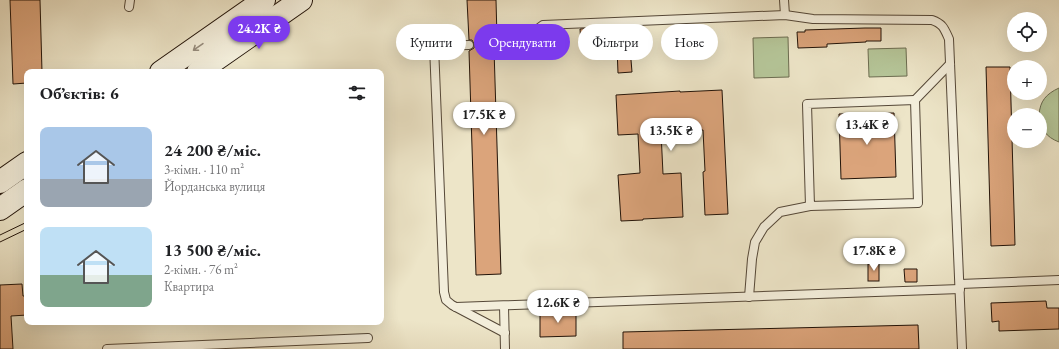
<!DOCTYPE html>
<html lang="uk">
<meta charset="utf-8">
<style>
:root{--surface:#fff;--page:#f2f2f2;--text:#202124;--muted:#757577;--accent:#7c3aed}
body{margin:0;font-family:"EB Garamond",serif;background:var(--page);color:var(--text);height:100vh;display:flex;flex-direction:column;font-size:15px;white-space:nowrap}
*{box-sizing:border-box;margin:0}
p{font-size:13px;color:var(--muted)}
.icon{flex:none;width:22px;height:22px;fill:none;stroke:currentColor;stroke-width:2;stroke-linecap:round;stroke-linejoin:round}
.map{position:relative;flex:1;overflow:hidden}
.side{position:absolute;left:24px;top:69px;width:360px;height:256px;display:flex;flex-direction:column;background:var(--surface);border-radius:8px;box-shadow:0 4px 16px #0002}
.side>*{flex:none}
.top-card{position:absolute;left:396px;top:24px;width:380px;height:36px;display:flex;gap:8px}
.fabs{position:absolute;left:1007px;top:12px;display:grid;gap:8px}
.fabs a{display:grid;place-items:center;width:40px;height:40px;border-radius:50%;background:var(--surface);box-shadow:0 4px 16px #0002;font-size:20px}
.price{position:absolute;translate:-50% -34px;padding:0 9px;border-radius:14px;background:#fff;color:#222;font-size:13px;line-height:26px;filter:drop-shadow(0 1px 2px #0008)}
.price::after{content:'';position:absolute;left:50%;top:24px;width:12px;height:9px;margin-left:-6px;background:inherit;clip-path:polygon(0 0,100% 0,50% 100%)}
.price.selected{background:var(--accent);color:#fff}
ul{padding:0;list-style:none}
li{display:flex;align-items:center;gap:12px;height:100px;padding:0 16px}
li span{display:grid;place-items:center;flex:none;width:112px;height:80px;border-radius:8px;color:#555}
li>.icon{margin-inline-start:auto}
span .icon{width:48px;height:48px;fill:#fffc;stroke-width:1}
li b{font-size:17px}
h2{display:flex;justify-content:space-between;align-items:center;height:48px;padding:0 16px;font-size:17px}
.pill{padding:0 14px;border-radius:18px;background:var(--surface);box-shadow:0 4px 16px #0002;font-size:14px;line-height:36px}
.pill.selected{background:var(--accent);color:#fff}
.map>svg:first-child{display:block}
.green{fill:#b5c598;stroke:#6c6c50}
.building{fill:#dba47b;stroke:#221308}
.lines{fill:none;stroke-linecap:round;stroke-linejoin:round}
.service-casing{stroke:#554838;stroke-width:10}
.secondary-casing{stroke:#221308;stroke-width:24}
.service{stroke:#f3eedb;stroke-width:8}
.secondary{stroke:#f3eedb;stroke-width:22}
.tram{stroke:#221308;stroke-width:1}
.oneway{stroke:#958b7c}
</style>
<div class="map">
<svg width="1059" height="349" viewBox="0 0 1059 349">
<rect width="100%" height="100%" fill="#ede5c8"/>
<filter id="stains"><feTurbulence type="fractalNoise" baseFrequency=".005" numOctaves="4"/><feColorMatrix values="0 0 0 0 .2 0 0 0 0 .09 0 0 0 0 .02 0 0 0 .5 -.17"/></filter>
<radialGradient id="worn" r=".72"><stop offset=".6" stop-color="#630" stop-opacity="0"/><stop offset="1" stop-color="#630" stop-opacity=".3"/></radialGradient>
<g class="green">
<path d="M788,37L789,77L754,78L753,38Z"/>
<path d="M906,48L907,76L869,77L868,49Z"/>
<path d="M1059,88V142C1046,137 1040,129 1040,115H1039C1040,101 1046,94 1059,88Z"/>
</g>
<g class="building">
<path d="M10,0H40L42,72H27V83L13,84Z"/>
<path d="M467,0H496L497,38L491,40L489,44L490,47L494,49L501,274L476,275L469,51L474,48V44L472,40H469Z"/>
<path d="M592,28L593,44L581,45L580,29Z"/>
<path d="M865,28H881V41H866V42L827,44V47L798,48L797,32H805V30Z"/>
<path d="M617,48H630L632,72L618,73Z"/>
<path d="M986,67H1010L1015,245L991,246Z"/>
<path d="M722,90L728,214L705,215L703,172L705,171L703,130L661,132L663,174L681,173L683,217L643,219V220L621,221L618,175L640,173L638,134L618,135L616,95L680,91V92Z"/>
<path d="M894,113L896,177L841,179L839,114Z"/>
<rect x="868" y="264" width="11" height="17"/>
<path d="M904,269H917V282H905Z"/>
<path d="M22,284L23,296H27V315L11,316L13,349H0V285Z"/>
<path d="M1046,301L1047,308H1059V329L999,331V321L992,322L991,303Z"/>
<path d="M576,310V336L540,337V311Z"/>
<path d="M918,325L919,349H623V332Z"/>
</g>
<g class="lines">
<defs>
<g id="service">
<path d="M784,0L785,15"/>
<path d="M129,7L130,0"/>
<path d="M494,44L519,43L543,25L785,15L813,19L932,20C943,24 944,28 949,39L962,349"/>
<path d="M469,45L434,46L444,292L446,300L452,305L505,333"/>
<path d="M915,100L918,203L810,206L807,104Z"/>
<path d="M915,100L950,64"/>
<path d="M960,284L1059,280"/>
<path d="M749,297L752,259L755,242L764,227L780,212L810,206"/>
<path d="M504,306L505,349"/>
<path d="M456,307L960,289"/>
<path d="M107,349L368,338"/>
</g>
<g id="secondary">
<path d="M161,72L264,0"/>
<path d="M198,72L301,0"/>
<path d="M0,182L27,163"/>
<path d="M0,209L27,190"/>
</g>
</defs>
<use href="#service" class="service-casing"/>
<use href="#secondary" class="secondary-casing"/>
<use href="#service" class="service"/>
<use href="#secondary" class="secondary"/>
<g class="tram">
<path d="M301,72L313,70L331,72"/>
<path d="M0,235L27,222"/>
<path d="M0,242L27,229"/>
</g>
</g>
<defs><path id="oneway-shaft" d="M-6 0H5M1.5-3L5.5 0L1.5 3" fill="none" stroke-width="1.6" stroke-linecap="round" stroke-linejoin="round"/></defs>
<use class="oneway" href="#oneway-shaft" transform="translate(198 47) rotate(145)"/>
<rect width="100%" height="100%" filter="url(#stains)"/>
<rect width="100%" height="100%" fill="url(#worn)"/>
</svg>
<div class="fabs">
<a><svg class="icon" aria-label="locate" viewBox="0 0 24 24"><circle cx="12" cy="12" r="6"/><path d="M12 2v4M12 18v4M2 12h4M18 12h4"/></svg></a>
<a>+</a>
<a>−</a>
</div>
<b class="price selected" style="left:259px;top:50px">24.2K ₴</b>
<b class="price" style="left:484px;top:136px">17.5K ₴</b>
<b class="price" style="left:867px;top:146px">13.4K ₴</b>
<b class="price" style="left:671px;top:152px">13.5K ₴</b>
<b class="price" style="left:874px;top:272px">17.8K ₴</b>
<b class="price" style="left:558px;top:324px">12.6K ₴</b>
<div class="top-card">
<a class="pill">Купити</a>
<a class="pill selected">Орендувати</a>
<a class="pill">Фільтри</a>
<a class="pill">Нове</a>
</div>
<section class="side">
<h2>Об’єктів: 6<svg class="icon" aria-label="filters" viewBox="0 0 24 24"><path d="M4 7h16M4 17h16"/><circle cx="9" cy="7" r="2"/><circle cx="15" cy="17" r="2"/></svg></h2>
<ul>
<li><span style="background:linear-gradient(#a9c7e8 65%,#9aa5b1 0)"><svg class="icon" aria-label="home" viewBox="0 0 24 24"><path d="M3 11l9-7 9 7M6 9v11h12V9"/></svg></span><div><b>24 200 ₴/міс.</b><p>3-кімн. · 110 m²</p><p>Йорданська вулиця</p></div></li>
<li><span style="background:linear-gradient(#bfe0f5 60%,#7fa58c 0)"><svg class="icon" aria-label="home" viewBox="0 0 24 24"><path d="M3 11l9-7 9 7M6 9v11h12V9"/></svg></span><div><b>13 500 ₴/міс.</b><p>2-кімн. · 76 m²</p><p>Квартира</p></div></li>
</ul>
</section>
</div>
